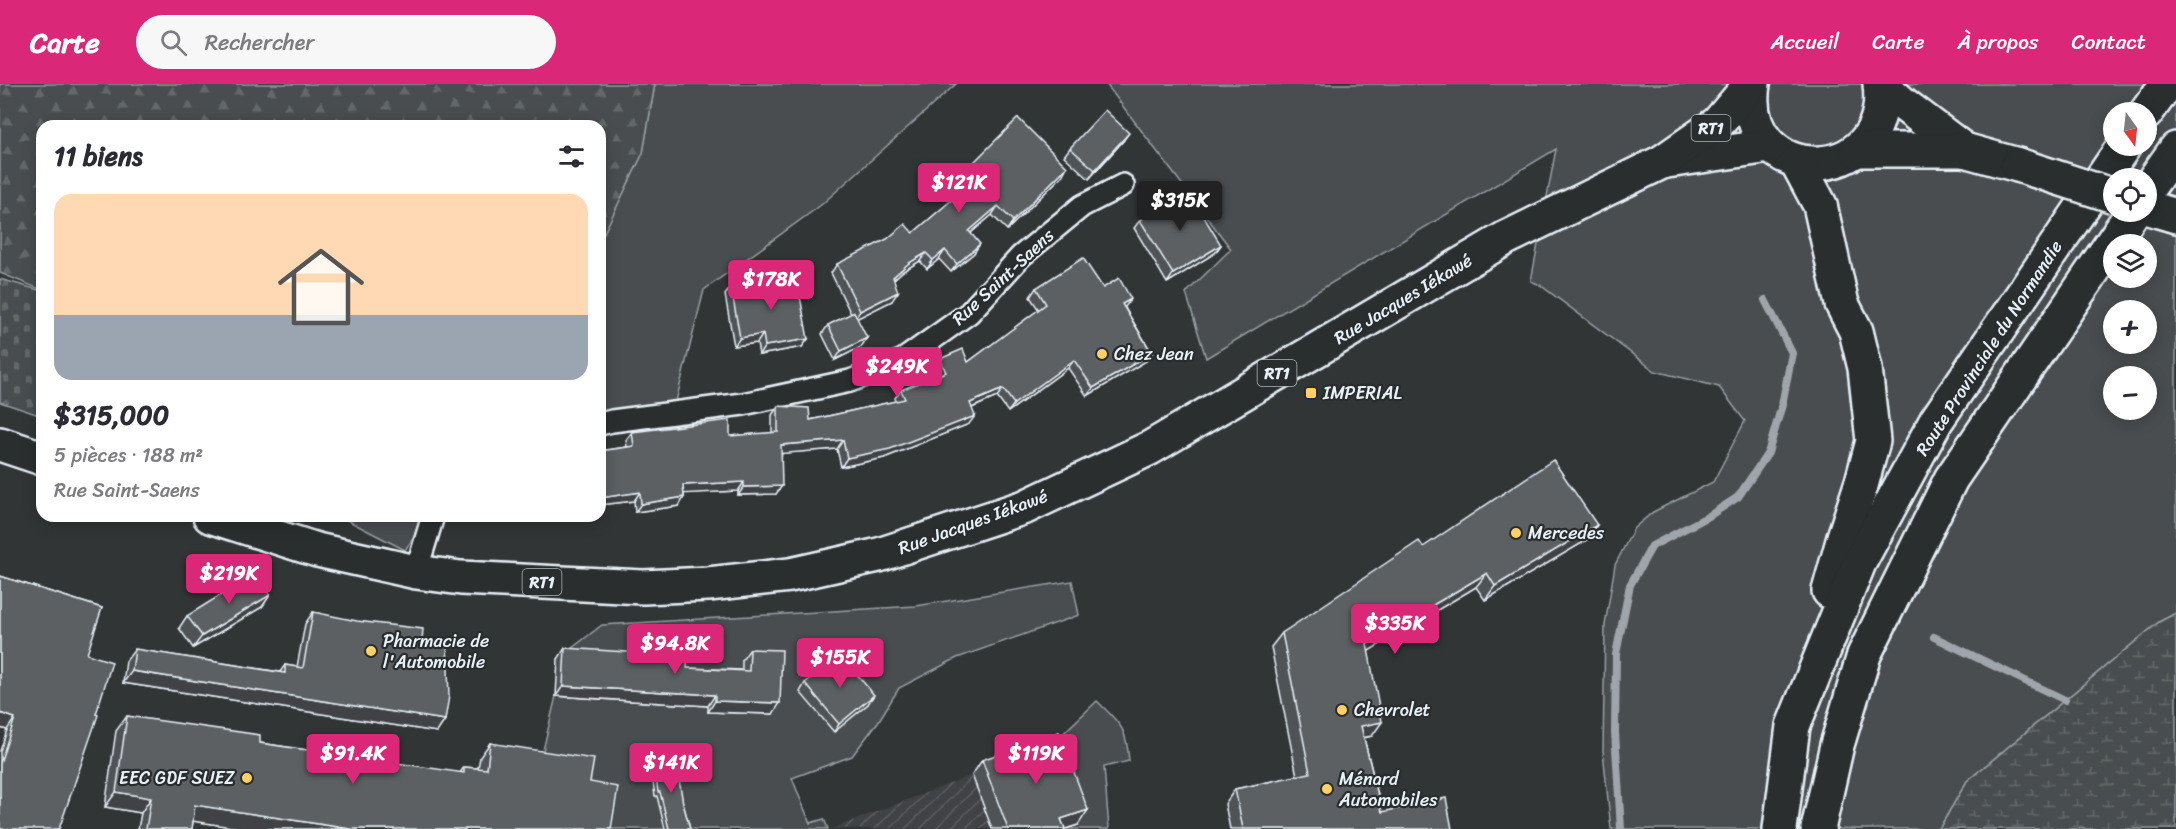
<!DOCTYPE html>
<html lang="fr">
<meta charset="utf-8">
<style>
:root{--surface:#fff;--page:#f7f7f7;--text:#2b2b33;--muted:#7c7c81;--line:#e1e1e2;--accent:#db2777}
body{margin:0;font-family:Sriracha,sans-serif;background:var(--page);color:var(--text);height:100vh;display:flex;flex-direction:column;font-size:22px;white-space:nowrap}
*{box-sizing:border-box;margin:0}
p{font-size:20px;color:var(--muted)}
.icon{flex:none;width:33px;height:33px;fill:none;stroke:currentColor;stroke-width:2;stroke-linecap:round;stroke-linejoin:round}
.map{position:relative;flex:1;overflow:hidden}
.drawer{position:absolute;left:36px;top:36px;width:570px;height:402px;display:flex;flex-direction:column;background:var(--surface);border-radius:18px;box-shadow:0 3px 15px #0003}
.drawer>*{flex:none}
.needle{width:39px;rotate:165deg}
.fabs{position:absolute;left:2103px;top:18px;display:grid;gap:12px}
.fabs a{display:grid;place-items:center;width:54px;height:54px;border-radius:50%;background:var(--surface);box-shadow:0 3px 15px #0003;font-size:30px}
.price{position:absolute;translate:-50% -51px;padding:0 14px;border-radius:6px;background:var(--accent);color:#fff;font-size:20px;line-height:39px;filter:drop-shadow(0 2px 3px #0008)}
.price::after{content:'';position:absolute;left:50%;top:36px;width:18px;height:14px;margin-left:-9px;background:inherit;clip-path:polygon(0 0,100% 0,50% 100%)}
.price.active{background:#222;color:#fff}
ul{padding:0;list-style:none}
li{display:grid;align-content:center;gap:12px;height:318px;padding:0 18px}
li+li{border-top:2px solid var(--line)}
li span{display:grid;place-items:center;height:186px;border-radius:18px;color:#555}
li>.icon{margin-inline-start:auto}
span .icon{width:108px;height:108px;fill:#fffc;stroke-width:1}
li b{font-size:26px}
h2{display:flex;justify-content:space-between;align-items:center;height:72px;padding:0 18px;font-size:26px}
header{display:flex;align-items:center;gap:36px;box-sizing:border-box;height:84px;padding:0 30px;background:var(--accent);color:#fff}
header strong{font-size:28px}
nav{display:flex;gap:33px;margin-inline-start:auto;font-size:21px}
.search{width:420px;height:54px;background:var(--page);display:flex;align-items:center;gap:15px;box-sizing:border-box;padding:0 21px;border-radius:33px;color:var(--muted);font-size:22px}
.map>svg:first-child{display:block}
.industrial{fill:url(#industrial-furrows)}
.green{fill:#494d4f;stroke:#989fa4;stroke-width:1.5;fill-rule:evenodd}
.forest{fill:url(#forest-firs);stroke:#989fa4;stroke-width:1.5}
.wetland{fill:url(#wetland-marsh);stroke:#989fa4;stroke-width:1.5}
.cemetery{fill:url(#cemetery-stones);stroke:#989fa4;stroke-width:1.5}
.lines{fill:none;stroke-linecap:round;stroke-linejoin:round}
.stream{stroke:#9fa5aa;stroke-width:8}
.street-casing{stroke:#e8f1f8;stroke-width:26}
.primary-casing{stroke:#e8f1f8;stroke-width:38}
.highway-casing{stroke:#e8f1f8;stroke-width:38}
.street{stroke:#2a2d2e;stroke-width:21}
.primary{stroke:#2a2d2e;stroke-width:33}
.highway{stroke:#2a2d2e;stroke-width:33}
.highway-bridge-casing{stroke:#e8f1f8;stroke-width:38;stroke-linecap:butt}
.highway-bridge{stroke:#2a2d2e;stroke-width:33}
.wall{fill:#4f5355;stroke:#e8f1f8;stroke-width:1.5}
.shaded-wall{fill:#404345;stroke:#e8f1f8;stroke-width:1.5}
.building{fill:#5c6063;stroke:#e8f1f8;stroke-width:1.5}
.poi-dot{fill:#ffd166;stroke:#2a2d2e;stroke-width:2}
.labels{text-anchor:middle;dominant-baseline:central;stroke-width:4.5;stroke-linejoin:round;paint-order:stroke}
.shield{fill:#2a2d2e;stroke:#afb6bb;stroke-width:1.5}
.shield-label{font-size:16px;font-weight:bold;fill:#e8f1f8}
.street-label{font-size:18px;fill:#e8f1f8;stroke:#2a2d2e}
.poi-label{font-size:18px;fill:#e8f1f8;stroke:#2a2d2e;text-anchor:start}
</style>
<header>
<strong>Carte</strong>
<div class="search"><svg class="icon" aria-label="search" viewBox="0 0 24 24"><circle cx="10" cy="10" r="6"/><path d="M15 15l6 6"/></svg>Rechercher</div>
<nav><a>Accueil</a><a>Carte</a><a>À propos</a><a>Contact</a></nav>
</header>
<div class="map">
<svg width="2176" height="745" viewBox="0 0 2176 745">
<defs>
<pattern id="industrial-furrows" width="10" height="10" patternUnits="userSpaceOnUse" patternTransform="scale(1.5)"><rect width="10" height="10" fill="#3f4244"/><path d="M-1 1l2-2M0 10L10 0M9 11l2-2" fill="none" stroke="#5b5e60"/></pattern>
<pattern id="forest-firs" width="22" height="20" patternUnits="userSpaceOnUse" patternTransform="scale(1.5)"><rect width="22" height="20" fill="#494d4f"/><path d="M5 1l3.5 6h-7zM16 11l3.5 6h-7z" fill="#636769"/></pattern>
<pattern id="wetland-marsh" width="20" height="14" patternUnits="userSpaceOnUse" patternTransform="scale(1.5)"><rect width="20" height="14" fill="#494d4f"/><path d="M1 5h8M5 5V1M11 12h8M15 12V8" fill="none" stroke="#636769"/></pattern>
<pattern id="cemetery-stones" width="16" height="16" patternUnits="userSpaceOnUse" patternTransform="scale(1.5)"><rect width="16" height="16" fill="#494d4f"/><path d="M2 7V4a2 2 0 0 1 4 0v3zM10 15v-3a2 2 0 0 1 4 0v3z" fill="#636769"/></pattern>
</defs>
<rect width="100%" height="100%" fill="#323536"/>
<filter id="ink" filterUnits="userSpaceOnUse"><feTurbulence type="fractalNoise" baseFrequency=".0167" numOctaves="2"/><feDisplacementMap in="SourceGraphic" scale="12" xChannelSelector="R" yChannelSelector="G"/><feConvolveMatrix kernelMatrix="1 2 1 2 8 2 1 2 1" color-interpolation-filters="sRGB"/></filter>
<g filter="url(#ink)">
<path class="industrial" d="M1098,643L1109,745H831Z"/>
<g class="green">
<path d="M655,0H956L821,121L704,206L673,329L600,340V157L643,69Z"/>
<path d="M1106,0H2176V529L2159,538L1967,697L1939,745H1611L1603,667L1605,541L1615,481L1634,444L1653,428L1713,398L1745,337L1719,303L1655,287L1540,201L1531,197L1556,65L1206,274L1186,209L1231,165ZM2114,28H2146V62H2114ZM2114,94H2146V128H2114ZM2114,160H2146V194H2114ZM2114,226H2146V260H2114ZM2114,292H2146V326H2114Z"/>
<path d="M339,432H429L405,466Z"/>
<path d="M1072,497L1079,531L957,574L899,604L878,638L852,672L792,694L810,739L824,735L828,745H603L539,683L556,612L678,620L558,575L602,541L916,522Z"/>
<path d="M1097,617C1121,641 1126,642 1129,677L1104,683L1109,745H1065L1077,741L1049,663Z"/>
</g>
<path class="forest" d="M0,0H655L643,69L600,157V42H42V206L0,189Z"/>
<path class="wetland" d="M2176,529V745H1939L1967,697L2159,538Z"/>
<path class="cemetery" d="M0,195L42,207V332L0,318Z"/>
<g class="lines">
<g class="stream">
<path d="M1934,553L2065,616"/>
<path d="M1621,745L1615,648L1616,570L1630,501L1652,462L1709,432L1738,413L1768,369L1782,321L1792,269L1765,216"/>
</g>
<defs>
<g id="street">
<path d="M600,340L612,337L743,320L850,297L903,276L969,229L1021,172L1082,122L1123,101"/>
<path d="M416,488L433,432"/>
</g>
<g id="primary">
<path d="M1753,0C1737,105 1893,106 1880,0"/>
<path d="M1667,77L1770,62"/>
<path d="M0,360L42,374"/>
<path d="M210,432L317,466L416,488L461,494L643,503L708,500L790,491L879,471L1025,423L1150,364L1506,154L1662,78L1718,39L1751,0"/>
</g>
<g id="highway">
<path d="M1881,0L1903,20L1964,66"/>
<path d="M2146,29L2167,0"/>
<path d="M1857,66H1964L2018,81"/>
<path d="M1797,78L1820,121L1842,220L1856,247L1865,284L1873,357L1862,398L1844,453L1829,507"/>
<path d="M2146,107L2176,65"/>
<path d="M2146,123L2176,132"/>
<path d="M1780,745L1793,642L1859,479L1936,337L2124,62"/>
<path d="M1818,745L1837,661L1864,571L1951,395L2133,128"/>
</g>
</defs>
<use href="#street" class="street-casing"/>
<use href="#primary" class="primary-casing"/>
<use href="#highway" class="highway-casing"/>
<use href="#street" class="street"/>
<use href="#primary" class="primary"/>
<use href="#highway" class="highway"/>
<defs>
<path id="highway-bridge" d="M2018,81L2114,112"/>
</defs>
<use href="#highway-bridge" class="highway-bridge-casing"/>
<use href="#highway-bridge" class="highway-bridge"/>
</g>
<g class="wall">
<path d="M1123,57L1089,95L1064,72L1070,64Z"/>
<path d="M964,88L1062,92L1007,146L992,131L971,149L974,169L951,188L939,175L927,185L920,177L903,187L894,195L892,217L857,234L861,263L835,276L822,250L828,241L851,230L831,189L837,180L913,149L966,104L958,96Z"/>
<path d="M1140,136L1221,161L1215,169L1167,199L1134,144Z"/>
<path d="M731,203L808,255L802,263L759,271L757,259L734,262L725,211Z"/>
<path d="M1036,204H1103L1125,224L1152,269L1146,277L1087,312L1068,284L1008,328L997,313L972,324L969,340L884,374L841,383L837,365L782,369L776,410L738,411V407L684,409V413L679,422L635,428L634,417L600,421V367L627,363L626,356L632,348L730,352L772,349V331L778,322L810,336L896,317L895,314L901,306L938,291L934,283L940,275L968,278L1039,226L1030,213Z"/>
<path d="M1597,441L1587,456L1485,516L1476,503L1368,567L1372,652L1364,654L1382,728L1452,745H1230L1225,720L1235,705L1297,692L1271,563L1282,549L1423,463Z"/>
<path d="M0,492L102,524L0,745V667L7,646L0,644Z"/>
<path d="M270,511L262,523L193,564L179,544L187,532Z"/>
<path d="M313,528L422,556L445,636L437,648L123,599L126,577L135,565L280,588L285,581L297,583L305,540Z"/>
<path d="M565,564L687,584L742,586V576L750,565L773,630L708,628V622L556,612L558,575Z"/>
<path d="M805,599L868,620L834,648L800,608Z"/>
<path d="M127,632L260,659L460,689L464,683L478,684L480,673L490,659L590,698L611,745H245L193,737L192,745H138L141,729L105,723L116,647Z"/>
<path d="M982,676L1078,741L1065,745H992L972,691Z"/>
<path d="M654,679L683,719L690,745H665L657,712H655L651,684Z"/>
</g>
<g class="shaded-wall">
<path d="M1129,49L1123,57L1089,95L1095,86Z"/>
<path d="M1067,83L1062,92L1007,146L1013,137Z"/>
<path d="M998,122L992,131L963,155L969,147Z"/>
<path d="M980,160L974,169L951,188L957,180Z"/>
<path d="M1221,161L1215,169L1167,199L1173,190Z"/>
<path d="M945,166L939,175L927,185L933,176Z"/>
<path d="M926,169L920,177L903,187L887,201L893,193L909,179Z"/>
<path d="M898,208L892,217L854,236L860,227Z"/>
<path d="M1131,215L1125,223L1116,228L1122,220Z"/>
<path d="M763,250L757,259L734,262L740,254Z"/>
<path d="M867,254L861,263L835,276L841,267Z"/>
<path d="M808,255L802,263L759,271L765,262Z"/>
<path d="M1152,269L1146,277L1087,312L1093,304Z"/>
<path d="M1074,276L1068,284L1008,328L1014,320Z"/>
<path d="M1003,305L997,313L964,327L970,319Z"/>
<path d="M975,332L969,340L884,374L841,383L847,374Z"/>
<path d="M843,356L837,365L776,370L781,361Z"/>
<path d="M744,398L738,407L678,410L683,401Z"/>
<path d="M782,402L776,410L738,411L744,403Z"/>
<path d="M640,408L634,417L600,421V414Z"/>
<path d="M684,413L679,422L635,428L641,420Z"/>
<path d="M1597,441L1587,456L1485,516L1495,502Z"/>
<path d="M1487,489L1476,503L1357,574L1367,560Z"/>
<path d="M270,511L262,523L193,564L202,552Z"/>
<path d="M132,587L445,636L437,648L123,599Z"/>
<path d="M563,602L715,611L708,622L556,612Z"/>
<path d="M874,611L868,620L834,648L839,640Z"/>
<path d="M715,617L780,619L773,630L708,628Z"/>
<path d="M0,629L15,634L7,646L0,644Z"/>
<path d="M1382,638L1372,652L1351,656L1361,642Z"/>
<path d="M116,708L151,714L141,729L105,723Z"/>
<path d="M195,721L351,745H245L185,736Z"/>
<path d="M1088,726L1078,741L1065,745L1061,735Z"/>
</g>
<g class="building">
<path d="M1105,26L1129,49L1095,86L1070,64Z"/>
<path d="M1018,34L1067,83L1013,137L998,122L969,147L980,160L957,180L945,166L933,176L926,169L909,179L893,193L898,208L860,227L837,180L887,155L905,140L913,149L974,97L964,88Z"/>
<path d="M1188,107L1221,161L1173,190L1140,136Z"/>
<path d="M1083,174L1103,204L1119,194L1131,215L1122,220L1152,269L1093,304L1074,276L1014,320L1003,305L970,319L975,332L890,365L847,374L843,356L781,361L782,402L744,403V398L683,401L684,413L641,420L640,408L600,414V367L634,362L632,348L730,336V352L778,348V322L809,324L810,336L905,315L901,306L946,288L940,275L963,265L968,278L1046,220L1036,204Z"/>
<path d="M796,191L808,255L765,262L763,250L740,254L731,203Z"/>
<path d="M854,228L867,254L841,267L828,241Z"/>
<path d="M1553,376L1597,441L1495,502L1487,489L1367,560L1382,638L1361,642L1382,728L1446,714L1452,745H1243L1235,705L1310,689L1282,549L1419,457L1423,463Z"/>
<path d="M256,489L270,511L202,552L187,532Z"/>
<path d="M0,492L102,524L87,570L112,578L96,630L98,631L59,745H0V679L15,634L0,629Z"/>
<path d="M313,528L357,537L423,545L422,556L447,559L449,612L445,636L132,587L135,565L285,589V581L303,584Z"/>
<path d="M565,564L688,572L687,584L749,587L750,565L782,566L780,619L715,617V611L563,602Z"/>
<path d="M840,570L874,611L839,640L805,599Z"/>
<path d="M127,632L260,651V659L464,689V683L487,685L490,659L594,675L590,698L618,703L611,745H351L195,721L192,745H146L151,714L116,708Z"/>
<path d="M1059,648L1088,726L1061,735L1065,745H1008L982,676Z"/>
<path d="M672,675L673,678H676L683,719L690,745H669L660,708H658L654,679Z"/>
</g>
</g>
<g class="poi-dot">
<circle cx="1102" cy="270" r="6"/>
<rect x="1305" y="303" width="12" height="12" rx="3"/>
<circle cx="1516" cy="449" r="6"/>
<circle cx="371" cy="567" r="6"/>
<circle cx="1342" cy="626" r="6"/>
<circle cx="247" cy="694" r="6"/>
<circle cx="1327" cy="705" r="6"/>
</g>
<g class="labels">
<g class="shield">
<rect x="1691.5" y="31" width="39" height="26" rx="4.5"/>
<rect x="1257.5" y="276" width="39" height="26" rx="4.5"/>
<rect x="522.5" y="485" width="39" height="26" rx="4.5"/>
</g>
<g class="shield-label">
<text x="1711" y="44">RT1</text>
<text x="1277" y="289">RT1</text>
<text x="542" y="498">RT1</text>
</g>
<g class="street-label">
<text transform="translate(1003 193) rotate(-43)">Rue Saint-Saens</text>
<text transform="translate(1403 215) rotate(-31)">Rue Jacques Iékawé</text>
<text transform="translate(1989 264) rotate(-57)">Route Provinciale du Normandie</text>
<text transform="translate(973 438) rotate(-20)">Rue Jacques Iékawé</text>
</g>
<g class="poi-label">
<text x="1114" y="270">Chez Jean</text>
<text x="1323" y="309">IMPERIAL</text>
<text x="1528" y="449">Mercedes</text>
<text x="383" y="557">Pharmacie de<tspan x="383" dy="21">l'Automobile</tspan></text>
<text x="1354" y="626">Chevrolet</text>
<text x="235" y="694" text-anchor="end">EEC GDF SUEZ</text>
<text x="1339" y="695">Ménard<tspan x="1339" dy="21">Automobiles</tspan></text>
</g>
</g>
</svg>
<div class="fabs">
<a><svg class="needle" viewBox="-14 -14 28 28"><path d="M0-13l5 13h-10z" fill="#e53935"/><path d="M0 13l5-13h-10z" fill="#7c7c81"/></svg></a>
<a><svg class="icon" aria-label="locate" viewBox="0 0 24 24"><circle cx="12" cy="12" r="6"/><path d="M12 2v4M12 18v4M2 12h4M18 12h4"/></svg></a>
<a><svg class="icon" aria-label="layers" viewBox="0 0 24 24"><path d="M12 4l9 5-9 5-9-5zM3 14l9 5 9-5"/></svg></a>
<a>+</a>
<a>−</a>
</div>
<b class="price" style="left:959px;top:130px">$121K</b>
<b class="price active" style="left:1180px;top:148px">$315K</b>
<b class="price" style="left:771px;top:227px">$178K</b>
<b class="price" style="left:897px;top:314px">$249K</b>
<b class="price" style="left:229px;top:521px">$219K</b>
<b class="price" style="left:1395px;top:571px">$335K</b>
<b class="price" style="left:675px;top:591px">$94.8K</b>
<b class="price" style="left:840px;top:605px">$155K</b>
<b class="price" style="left:353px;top:701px">$91.4K</b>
<b class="price" style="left:1036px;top:701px">$119K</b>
<b class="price" style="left:671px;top:710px">$141K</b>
<section class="drawer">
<h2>11 biens<svg class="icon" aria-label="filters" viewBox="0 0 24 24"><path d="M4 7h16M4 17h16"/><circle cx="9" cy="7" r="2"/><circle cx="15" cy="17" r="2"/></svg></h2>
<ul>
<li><span style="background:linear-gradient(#ffd9b3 65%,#9aa5b1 0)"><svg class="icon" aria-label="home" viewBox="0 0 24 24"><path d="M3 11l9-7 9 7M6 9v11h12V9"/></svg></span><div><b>$315,000</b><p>5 pièces · 188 m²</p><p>Rue Saint-Saens</p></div></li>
</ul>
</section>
</div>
